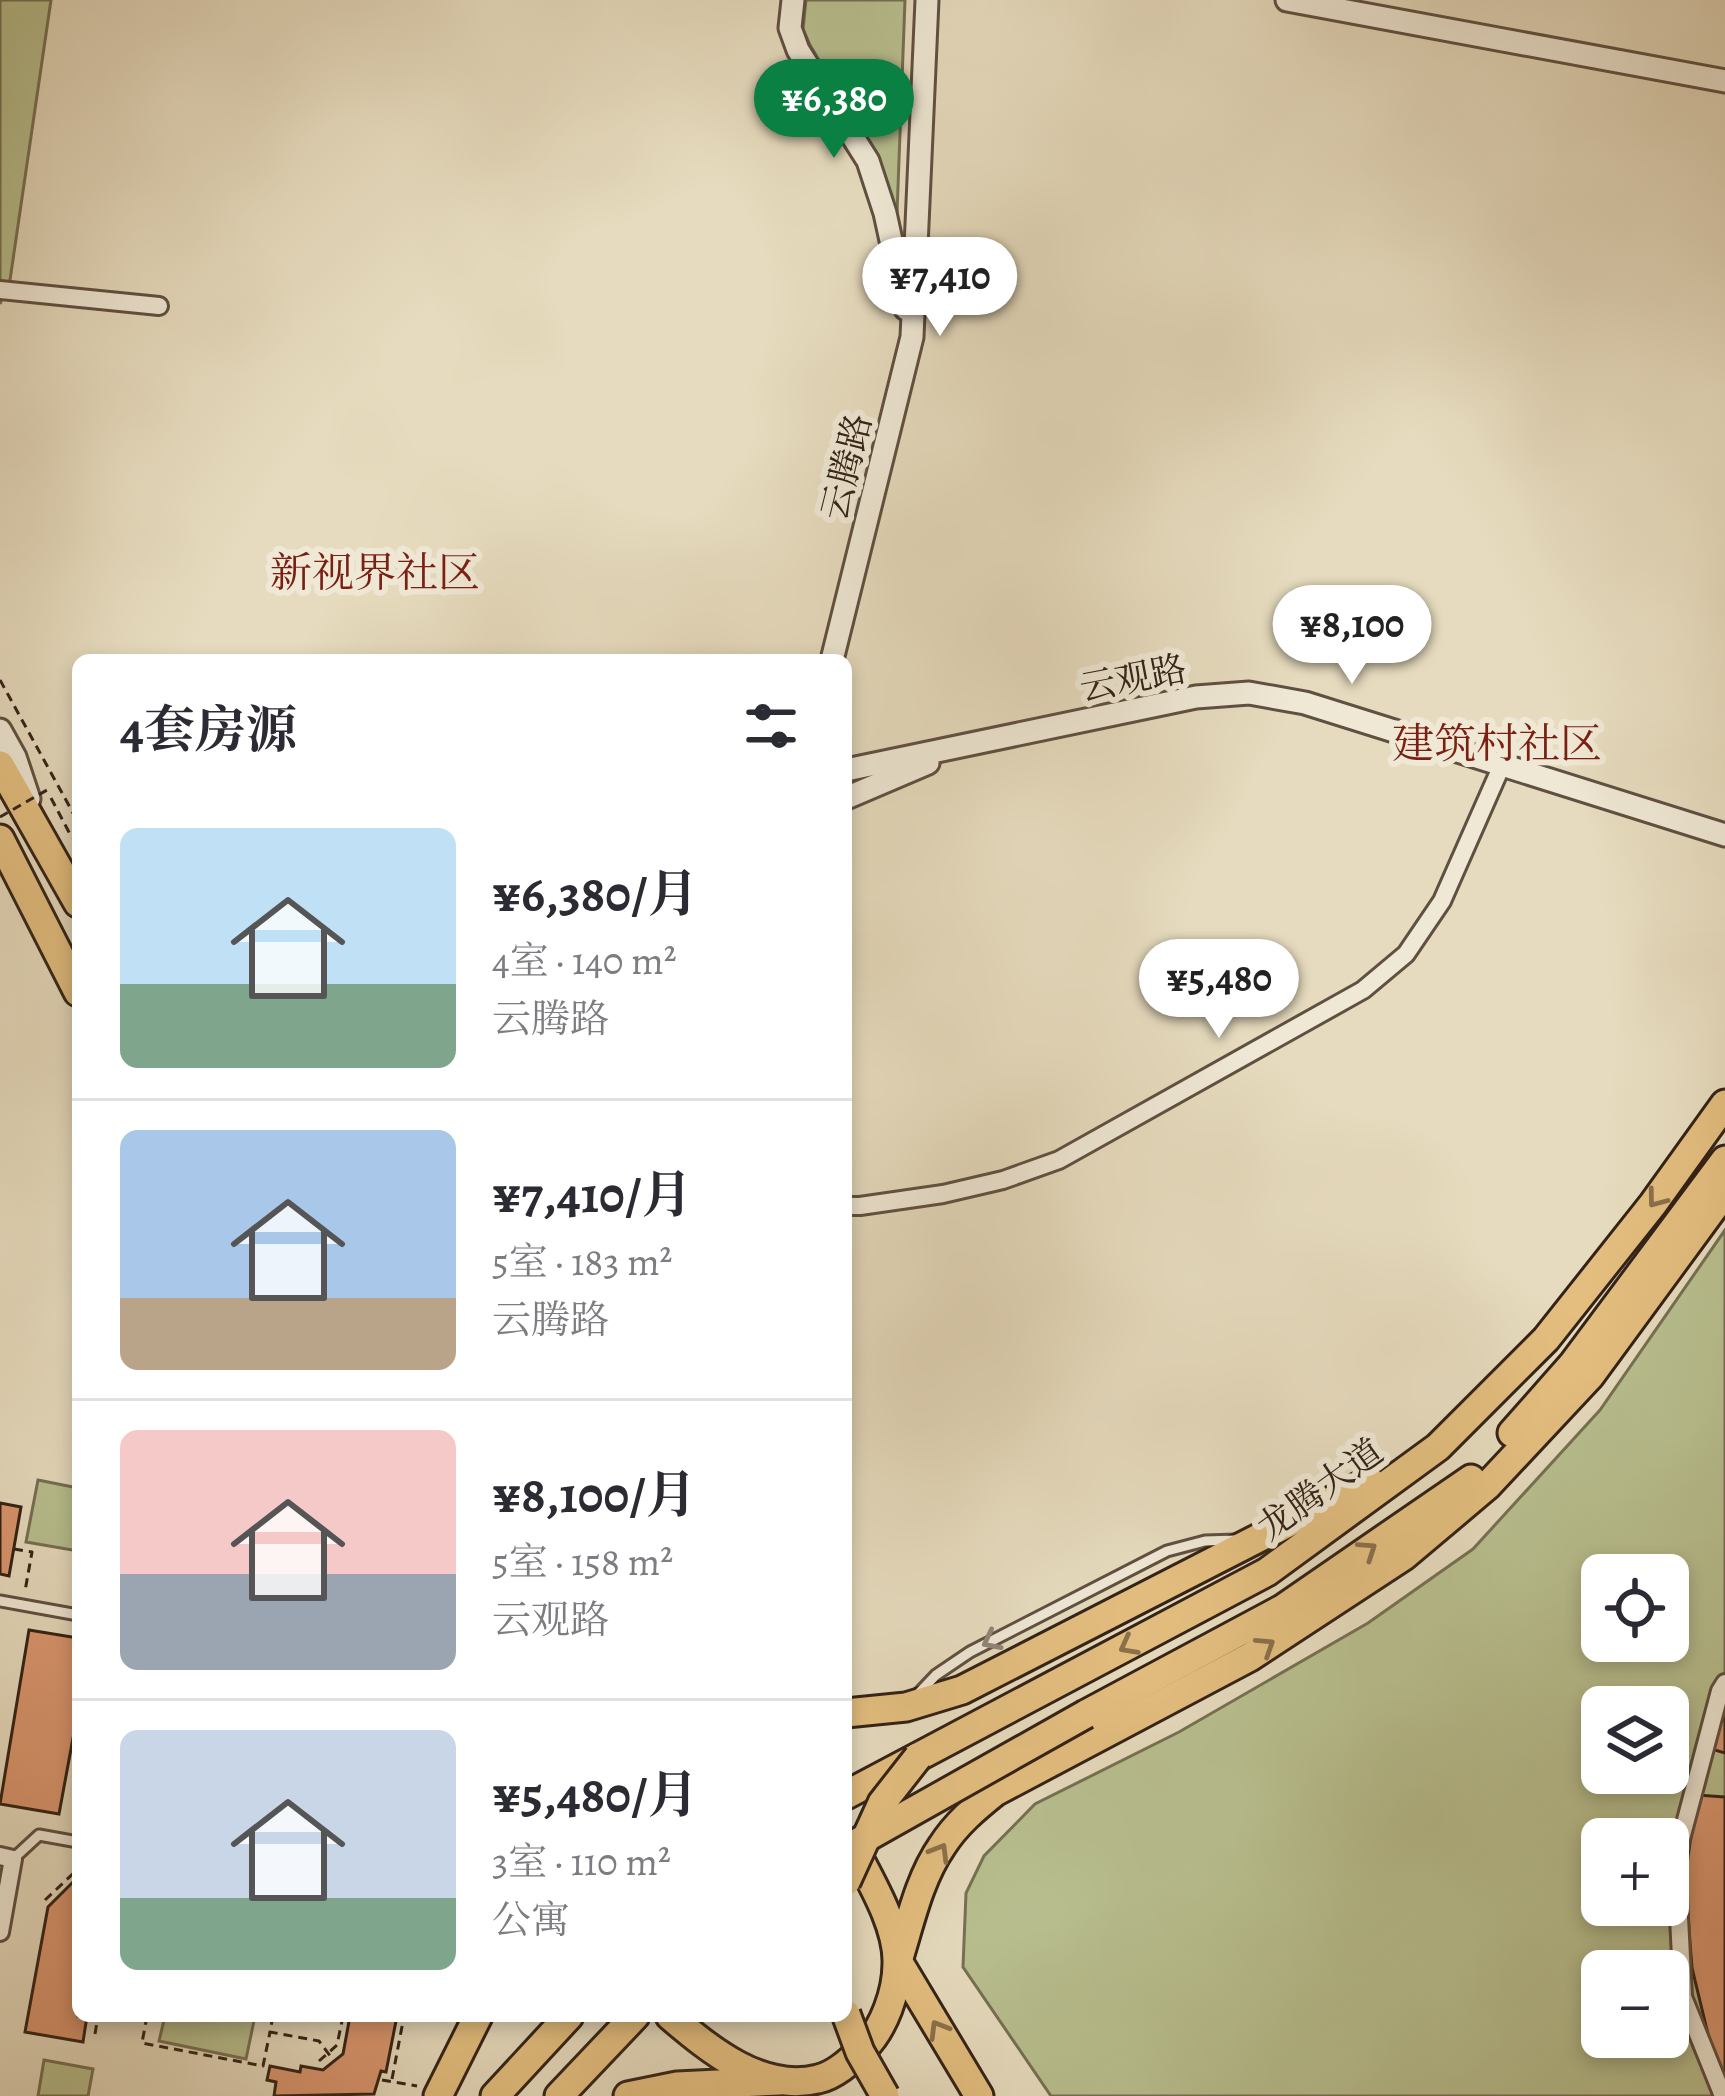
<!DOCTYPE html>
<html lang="zh">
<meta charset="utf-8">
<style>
:root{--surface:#fff;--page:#f7f7f7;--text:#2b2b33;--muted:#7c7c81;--line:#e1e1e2;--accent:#0b8043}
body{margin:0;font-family:Alegreya,"Noto Serif SC",serif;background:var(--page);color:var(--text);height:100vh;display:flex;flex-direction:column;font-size:45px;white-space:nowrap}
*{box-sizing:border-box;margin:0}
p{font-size:39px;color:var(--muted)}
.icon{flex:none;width:66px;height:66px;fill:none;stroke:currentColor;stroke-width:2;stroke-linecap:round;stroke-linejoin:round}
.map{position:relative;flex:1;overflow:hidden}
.drawer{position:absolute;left:72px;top:654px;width:780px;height:1368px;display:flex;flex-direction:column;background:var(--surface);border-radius:18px;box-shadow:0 6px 18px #0003}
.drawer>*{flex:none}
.fabs{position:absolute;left:1581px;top:1554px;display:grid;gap:24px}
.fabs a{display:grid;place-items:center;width:108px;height:108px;border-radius:18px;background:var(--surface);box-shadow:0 6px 18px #0003;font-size:60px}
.price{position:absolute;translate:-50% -102px;padding:0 27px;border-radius:42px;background:#fff;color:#222;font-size:39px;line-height:78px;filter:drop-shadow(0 3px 6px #0008)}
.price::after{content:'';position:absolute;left:50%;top:72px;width:36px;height:27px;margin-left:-18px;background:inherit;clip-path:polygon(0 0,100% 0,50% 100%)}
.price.on{background:var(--accent);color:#fff}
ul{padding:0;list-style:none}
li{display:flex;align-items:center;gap:36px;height:300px;padding:0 48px}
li+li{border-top:3px solid var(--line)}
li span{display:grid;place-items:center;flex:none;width:336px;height:240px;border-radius:18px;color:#555}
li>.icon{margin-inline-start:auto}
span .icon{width:144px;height:144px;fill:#fffc;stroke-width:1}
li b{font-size:51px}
h2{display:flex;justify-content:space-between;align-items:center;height:144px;padding:0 48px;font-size:51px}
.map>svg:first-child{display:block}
.green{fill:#b8bf8f;stroke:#767053;stroke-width:3;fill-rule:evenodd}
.building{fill:#da966f;stroke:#332217;stroke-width:3}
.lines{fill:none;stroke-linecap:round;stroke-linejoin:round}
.service-casing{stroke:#605041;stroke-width:15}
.minor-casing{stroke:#605041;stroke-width:22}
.tertiary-casing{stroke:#605041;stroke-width:27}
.primary-casing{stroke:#332217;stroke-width:33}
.trunk-casing{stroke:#332217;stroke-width:33}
.path{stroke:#332217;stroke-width:3;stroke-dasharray:9 6;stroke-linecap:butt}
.service{stroke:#efe8d5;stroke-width:9}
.minor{stroke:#efe8d5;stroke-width:16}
.tertiary{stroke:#efe8d5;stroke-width:21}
.primary{stroke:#e3be7f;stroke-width:27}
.trunk{stroke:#e3be7f;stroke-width:27}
.trunk-bridge-casing{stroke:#332217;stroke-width:33;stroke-linecap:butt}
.path-bridge{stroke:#332217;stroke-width:3;stroke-dasharray:9 6;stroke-linecap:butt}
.trunk-bridge{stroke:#e3be7f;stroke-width:27}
.oneway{stroke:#8b704b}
.oneway2{stroke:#918576}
.labels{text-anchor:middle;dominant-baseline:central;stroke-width:12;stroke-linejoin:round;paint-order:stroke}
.street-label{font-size:36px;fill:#332217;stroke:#efe8d5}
.quarter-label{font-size:42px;fill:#7a1f14;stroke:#efe8d5}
</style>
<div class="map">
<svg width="1725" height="2096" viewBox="0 0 1725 2096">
<rect width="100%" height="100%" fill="#e6dbbe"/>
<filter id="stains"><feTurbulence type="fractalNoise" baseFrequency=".00167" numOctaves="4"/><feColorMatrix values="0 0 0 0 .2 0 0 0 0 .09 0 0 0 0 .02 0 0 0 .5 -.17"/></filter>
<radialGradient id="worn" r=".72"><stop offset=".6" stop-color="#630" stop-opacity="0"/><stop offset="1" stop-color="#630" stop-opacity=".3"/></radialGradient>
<g class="green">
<path d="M0,0H51L10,280L0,304Z"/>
<path d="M806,0H905L897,214L871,150L810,45L803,29Z"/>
<path d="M1725,1230V2096H1051L963,1967L966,1893L984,1856L1035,1804L1179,1732L1368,1623L1473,1549L1600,1410ZM1602,1575H1668V1641H1602ZM1602,1707H1668V1773H1602ZM1602,1839H1668V1905H1602ZM1602,1971H1668V2037H1602Z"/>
<path d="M38,1480L78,1488V1551L26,1542Z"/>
<path d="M165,2016H255L246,2059L159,2041Z"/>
<path d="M44,2060L93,2069L88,2096H38Z"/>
</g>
<g class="building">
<path d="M0,1503L21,1507L9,1576L0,1574Z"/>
<path d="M29,1630L78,1638V1711L59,1814L0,1804Z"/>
<path d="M1725,1715V1753L1708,1748Z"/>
<path d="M1697,1795L1725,1797V2081L1714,2059L1692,1968L1685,1877Z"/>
<path d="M78,1877V2016H87L83,2042L25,2032L48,1907Z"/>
<path d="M350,2016H397L386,2072L381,2071L374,2094L274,2096L276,2082L267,2080L270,2066L300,2072L301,2066L323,2070L343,2054Z"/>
</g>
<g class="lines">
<defs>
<g id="service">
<path d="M0,1601L78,1615"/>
<path d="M916,1696L936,1675L970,1652L1167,1551L1205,1541L1236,1540"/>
<path d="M13,1859L39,1835L78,1842"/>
</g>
<g id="minor">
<path d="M0,290L159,306"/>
<path d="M846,1206H860L943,1194L1003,1180L1059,1160L1363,990L1406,954L1442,901L1502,765"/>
<path d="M0,1856L13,1859L0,1932"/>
<path d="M1723,2096L1683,1997L1676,1858L1720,1691L1725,1683"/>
</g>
<g id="tertiary">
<path d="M793,0L790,28L798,50L868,161L885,213L906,309"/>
<path d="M1287,0L1725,81"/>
<path d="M832,660L912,337L927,0"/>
<path d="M0,730L15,757L29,799"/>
<path d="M846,770L1196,697L1249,693L1305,703L1725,835"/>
<path d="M846,798L928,763"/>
</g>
<g id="primary">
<path d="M0,765L78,903"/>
<path d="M0,839L78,992"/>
<path d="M898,1961L979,2096"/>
<path d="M670,2016C710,2050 762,2093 818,2079C836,2075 851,2060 864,2048C884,2028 897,1992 897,1963C898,1924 868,1877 851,1843"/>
</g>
<g id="trunk">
<path d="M1512,1433L1572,1365L1725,1160"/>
<path d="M846,1713L906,1707L962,1690L1370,1481"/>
<path d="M1086,1714L1282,1609L1471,1479"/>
<path d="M846,1795L1267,1572L1438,1447L1546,1339L1653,1204L1725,1104"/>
<path d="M898,1961C910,1923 919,1879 942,1846C956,1824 975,1808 995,1792L1250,1657L1404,1556L1487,1486L1590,1376L1725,1192"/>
<path d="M438,2096L478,2016"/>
<path d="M495,2096L569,2016"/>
<path d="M559,2096L635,2016"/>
<path d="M628,2096L677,2086L779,2081"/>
</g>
</defs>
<use href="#service" class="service-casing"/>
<use href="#minor" class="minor-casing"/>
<use href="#tertiary" class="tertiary-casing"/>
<use href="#primary" class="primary-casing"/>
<use href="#trunk" class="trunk-casing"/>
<g class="path">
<path d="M0,680L78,822"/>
<path d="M51,798L71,836L78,842"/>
<path d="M14,1549L32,1552L25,1591"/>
<path d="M45,1900L78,1869"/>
<path d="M123,2016L145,2020"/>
<path d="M147,2016L142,2043L263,2066L270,2032"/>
<path d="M273,2016L270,2032L319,2041L334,2061"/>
<path d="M95,2034L98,2016"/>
<path d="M319,2061L337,2045L343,2016"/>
<path d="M392,2079L404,2016"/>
<path d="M382,2080L417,2086"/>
</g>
<use href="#service" class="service"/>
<use href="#minor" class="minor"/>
<use href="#tertiary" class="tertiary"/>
<use href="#primary" class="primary"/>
<use href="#trunk" class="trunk"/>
<defs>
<g id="trunk-bridge">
<path d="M846,1849L1086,1714"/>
<path d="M846,1882L882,1803L918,1757"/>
<path d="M846,2014L860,2052L885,2096"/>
</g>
</defs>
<use href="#trunk-bridge" class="trunk-bridge-casing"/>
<path class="path-bridge" d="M0,817L47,790"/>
<use href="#trunk-bridge" class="trunk-bridge"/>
</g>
<defs><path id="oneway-chevron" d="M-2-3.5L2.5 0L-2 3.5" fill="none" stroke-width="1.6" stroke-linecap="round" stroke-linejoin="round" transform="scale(3)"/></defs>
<g class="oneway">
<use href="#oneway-chevron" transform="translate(1656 1199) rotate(127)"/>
<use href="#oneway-chevron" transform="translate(1368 1550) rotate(-34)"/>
<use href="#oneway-chevron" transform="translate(1128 1646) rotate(152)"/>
<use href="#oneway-chevron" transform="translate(1266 1646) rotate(-33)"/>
<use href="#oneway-chevron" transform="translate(940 1852) rotate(-59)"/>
<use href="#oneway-chevron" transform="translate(938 2029) rotate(-121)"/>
</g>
<use class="oneway2" href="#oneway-chevron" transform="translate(991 1641) rotate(153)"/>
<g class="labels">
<g class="street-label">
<text transform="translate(846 467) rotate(-76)">云腾路</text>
<text transform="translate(1133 678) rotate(-11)">云观路</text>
<text transform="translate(1320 1489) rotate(-36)">龙腾大道</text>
</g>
<g class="quarter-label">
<text x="375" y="572">新视界社区</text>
<text x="1497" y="743">建筑村社区</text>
</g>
</g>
<rect width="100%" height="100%" filter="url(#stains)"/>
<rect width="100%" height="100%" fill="url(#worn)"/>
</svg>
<div class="fabs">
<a><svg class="icon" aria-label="locate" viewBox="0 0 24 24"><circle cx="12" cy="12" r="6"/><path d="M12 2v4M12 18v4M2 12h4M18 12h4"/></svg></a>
<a><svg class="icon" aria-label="layers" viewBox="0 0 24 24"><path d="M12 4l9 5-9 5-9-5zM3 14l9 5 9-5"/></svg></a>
<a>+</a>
<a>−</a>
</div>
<b class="price on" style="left:834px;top:161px">¥6,380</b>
<b class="price" style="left:940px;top:339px">¥7,410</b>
<b class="price" style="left:1352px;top:687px">¥8,100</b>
<b class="price" style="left:1219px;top:1041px">¥5,480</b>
<section class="drawer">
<h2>4套房源<svg class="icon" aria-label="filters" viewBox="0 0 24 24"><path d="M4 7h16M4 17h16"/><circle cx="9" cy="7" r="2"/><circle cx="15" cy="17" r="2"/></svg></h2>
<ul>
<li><span style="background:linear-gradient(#bfe0f5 65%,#7fa58c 0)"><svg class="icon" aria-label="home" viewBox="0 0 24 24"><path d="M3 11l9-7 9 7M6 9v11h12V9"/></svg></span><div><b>¥6,380/月</b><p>4室 · 140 m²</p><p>云腾路</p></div></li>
<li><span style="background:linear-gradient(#a9c7e8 70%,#b9a48a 0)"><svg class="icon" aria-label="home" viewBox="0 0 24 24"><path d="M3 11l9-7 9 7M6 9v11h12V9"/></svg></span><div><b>¥7,410/月</b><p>5室 · 183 m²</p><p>云腾路</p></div></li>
<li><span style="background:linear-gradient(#f6c9c9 60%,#9aa5b1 0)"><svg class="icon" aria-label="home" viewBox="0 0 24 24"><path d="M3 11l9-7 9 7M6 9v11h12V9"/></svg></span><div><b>¥8,100/月</b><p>5室 · 158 m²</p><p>云观路</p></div></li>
<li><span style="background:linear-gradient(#c9d6e8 70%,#7fa58c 0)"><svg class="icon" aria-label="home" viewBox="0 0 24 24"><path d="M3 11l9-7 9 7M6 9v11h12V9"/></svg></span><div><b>¥5,480/月</b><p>3室 · 110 m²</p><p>公寓</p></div></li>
</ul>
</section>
</div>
